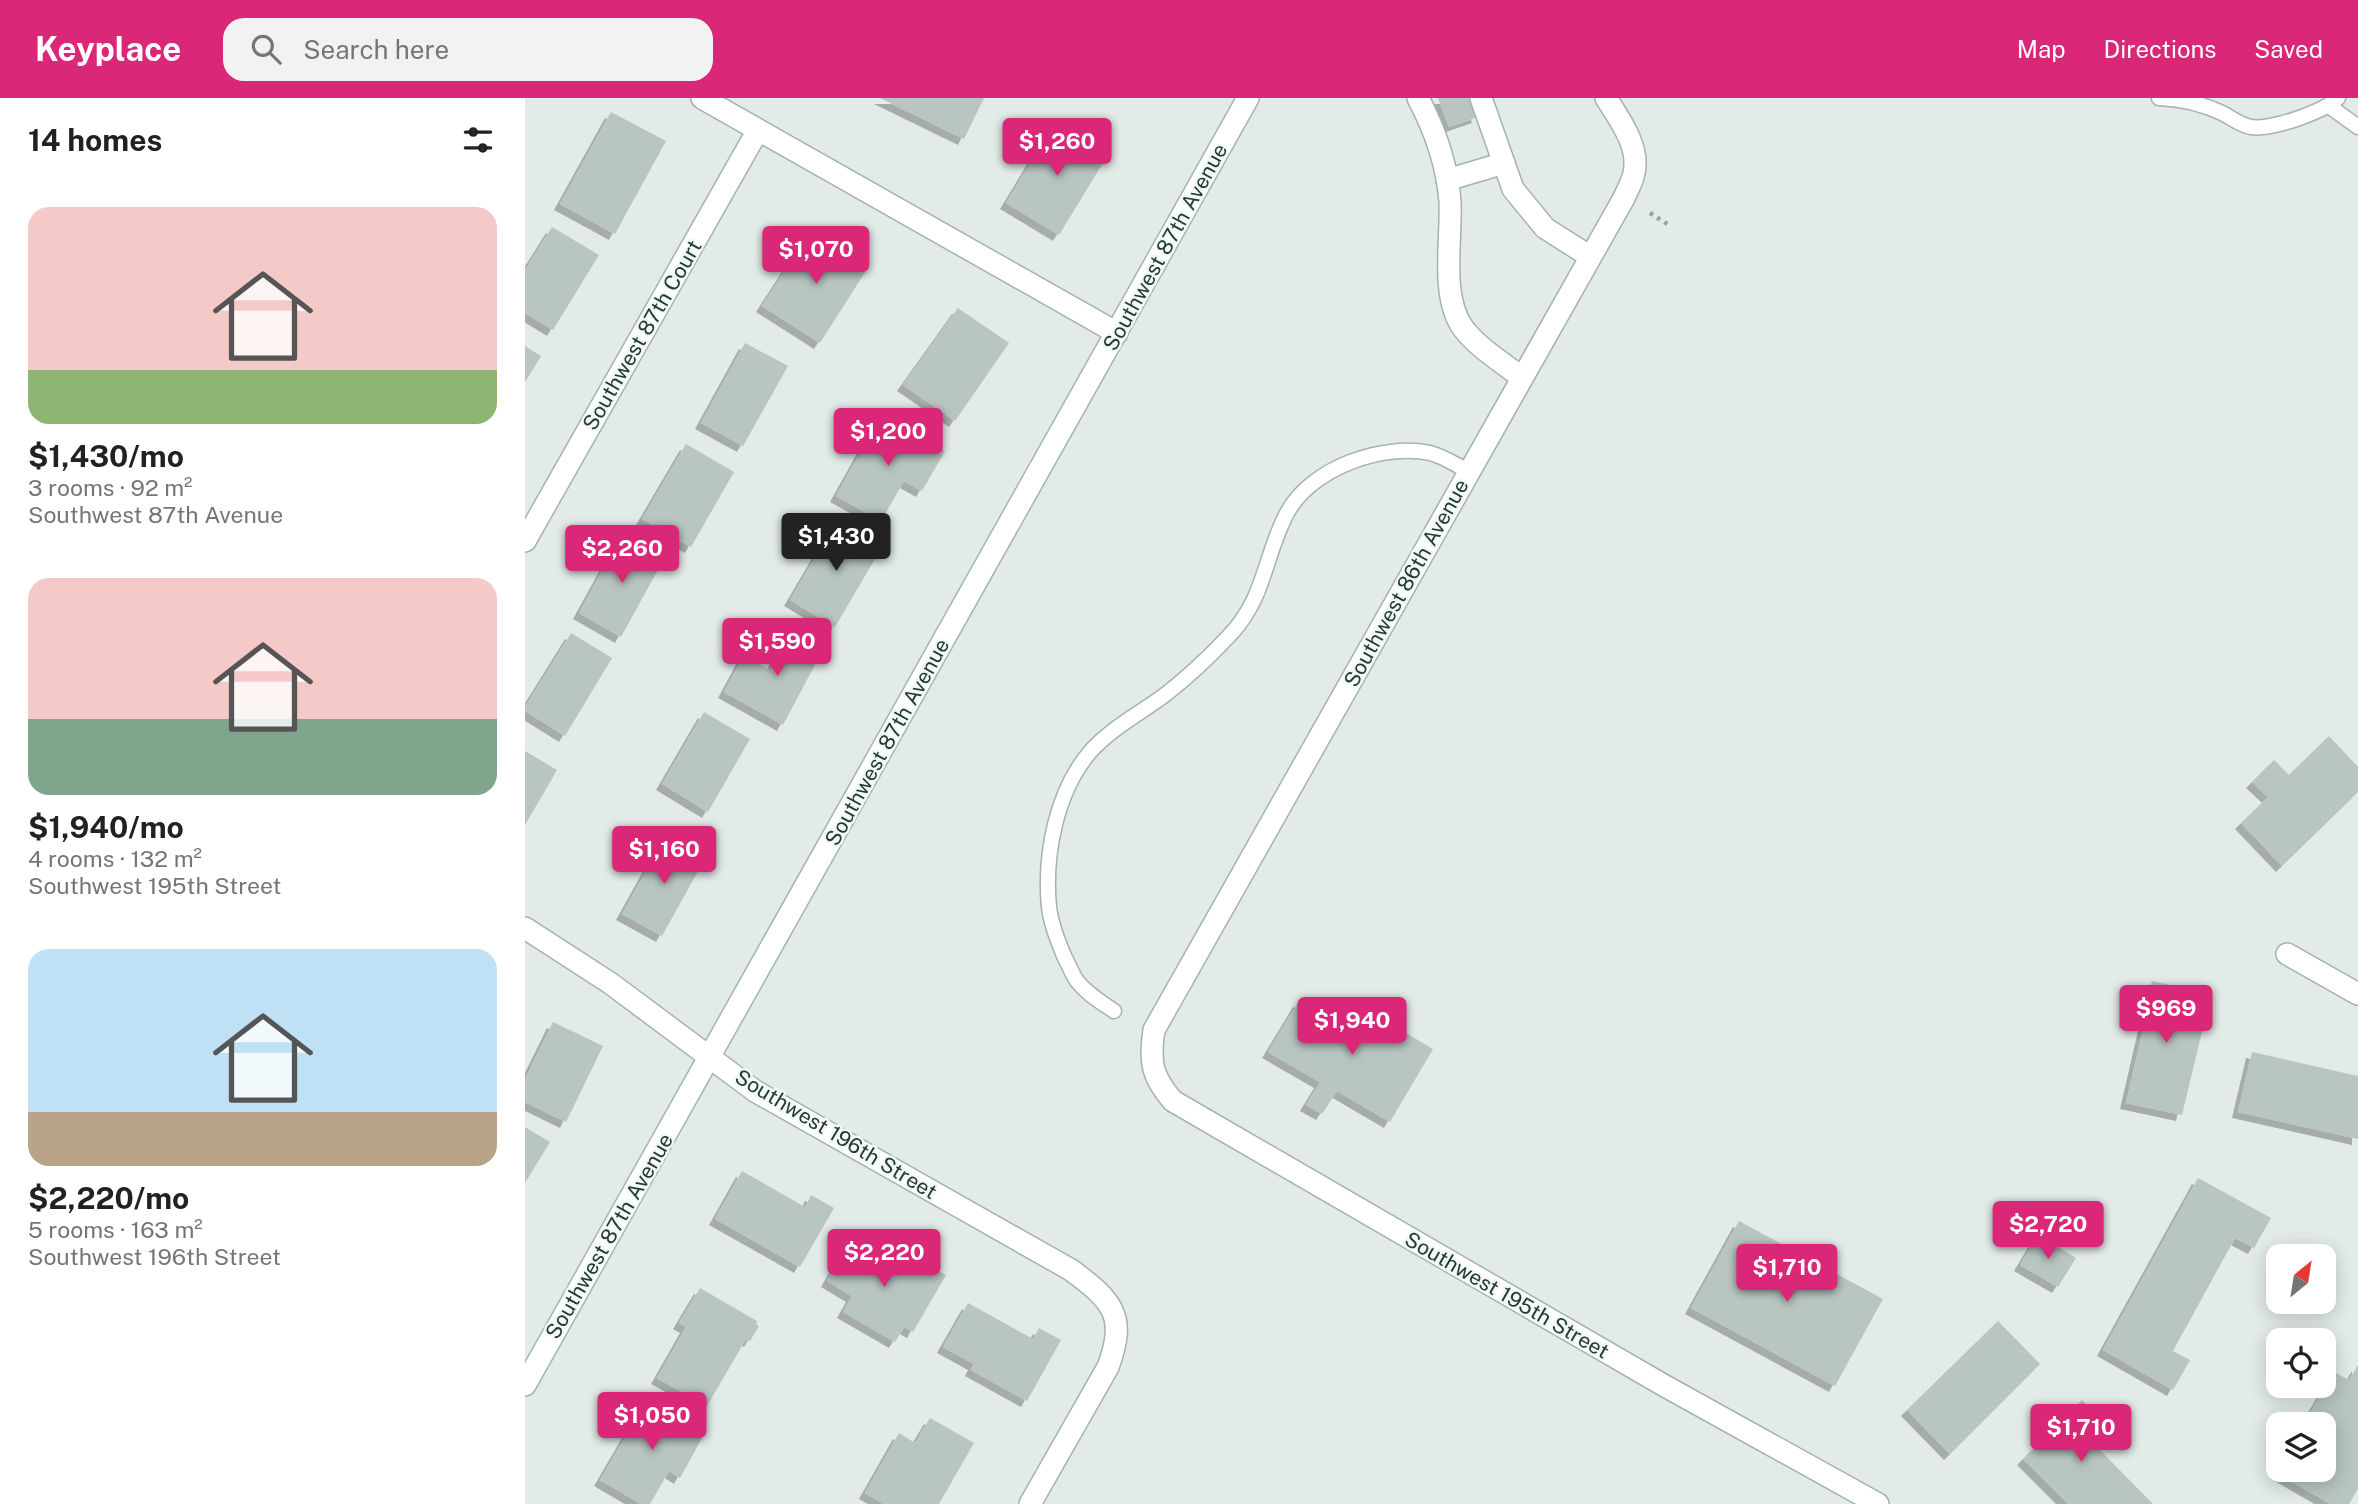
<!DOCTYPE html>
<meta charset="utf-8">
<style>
:root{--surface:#fff;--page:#f2f2f2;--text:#202124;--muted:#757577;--accent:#db2777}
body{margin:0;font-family:"Public Sans",sans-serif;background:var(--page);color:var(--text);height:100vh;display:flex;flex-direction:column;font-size:26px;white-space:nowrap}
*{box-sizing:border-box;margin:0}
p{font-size:23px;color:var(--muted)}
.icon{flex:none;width:38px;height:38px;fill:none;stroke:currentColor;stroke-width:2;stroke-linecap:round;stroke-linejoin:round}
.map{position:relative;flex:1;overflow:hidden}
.side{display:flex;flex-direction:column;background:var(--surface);width:525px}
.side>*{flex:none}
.needle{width:46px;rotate:30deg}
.buttons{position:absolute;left:1741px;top:1146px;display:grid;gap:14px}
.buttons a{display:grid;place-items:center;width:70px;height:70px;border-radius:14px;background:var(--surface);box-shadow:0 4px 18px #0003;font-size:35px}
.price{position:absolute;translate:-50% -60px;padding:0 16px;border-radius:7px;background:var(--accent);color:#fff;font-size:23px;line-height:46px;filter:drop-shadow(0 2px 4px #0008)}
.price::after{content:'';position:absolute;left:50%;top:42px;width:21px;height:16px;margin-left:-10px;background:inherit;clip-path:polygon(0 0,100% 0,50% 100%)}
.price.active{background:#222;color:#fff}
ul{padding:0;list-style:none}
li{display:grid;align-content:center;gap:14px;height:371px;padding:0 28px}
li span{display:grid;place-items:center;height:217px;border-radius:21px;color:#555}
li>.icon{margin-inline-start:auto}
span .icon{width:126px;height:126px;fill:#fffc;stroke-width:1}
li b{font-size:30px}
h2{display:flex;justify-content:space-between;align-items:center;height:84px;padding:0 28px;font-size:30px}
header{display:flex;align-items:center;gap:42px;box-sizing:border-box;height:98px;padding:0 35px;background:var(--accent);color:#fff}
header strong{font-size:33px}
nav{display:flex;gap:38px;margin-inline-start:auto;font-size:24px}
.search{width:490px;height:63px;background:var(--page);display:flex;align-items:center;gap:18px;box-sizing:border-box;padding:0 24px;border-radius:21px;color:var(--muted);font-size:26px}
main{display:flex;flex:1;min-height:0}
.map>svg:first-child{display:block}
.building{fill:#b8c5c0;filter:url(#shadow)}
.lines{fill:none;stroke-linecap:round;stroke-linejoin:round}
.lane-casing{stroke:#a5b2ae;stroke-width:17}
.street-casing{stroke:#a5b2ae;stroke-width:24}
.secondary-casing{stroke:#a2b5ae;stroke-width:24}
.path{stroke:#86ab9f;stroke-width:4.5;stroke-dasharray:3.5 5;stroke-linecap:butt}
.lane{stroke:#fff;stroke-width:14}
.street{stroke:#fff;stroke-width:21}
.secondary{stroke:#fff;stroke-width:21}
.labels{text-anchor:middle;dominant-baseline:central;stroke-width:5;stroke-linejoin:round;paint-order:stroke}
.street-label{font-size:21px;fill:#243a34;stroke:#f2f8f5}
</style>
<header>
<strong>Keyplace</strong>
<div class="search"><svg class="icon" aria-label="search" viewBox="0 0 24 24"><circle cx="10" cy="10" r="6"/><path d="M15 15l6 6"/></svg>Search here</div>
<nav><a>Map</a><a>Directions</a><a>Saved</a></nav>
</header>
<main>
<section class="side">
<h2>14 homes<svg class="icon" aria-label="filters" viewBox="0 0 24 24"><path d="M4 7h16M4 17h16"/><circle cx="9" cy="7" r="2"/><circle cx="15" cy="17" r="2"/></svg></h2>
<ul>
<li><span style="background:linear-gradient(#f6c9c9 75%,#8fb573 0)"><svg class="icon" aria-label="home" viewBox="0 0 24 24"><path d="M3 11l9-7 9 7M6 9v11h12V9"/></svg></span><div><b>$1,430/mo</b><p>3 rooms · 92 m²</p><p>Southwest 87th Avenue</p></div></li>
<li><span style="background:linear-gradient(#f6c9c9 65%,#7fa58c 0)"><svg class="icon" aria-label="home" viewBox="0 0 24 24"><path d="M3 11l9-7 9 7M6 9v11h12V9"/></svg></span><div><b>$1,940/mo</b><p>4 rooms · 132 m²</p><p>Southwest 195th Street</p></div></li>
<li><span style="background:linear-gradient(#bfe0f5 75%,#b9a48a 0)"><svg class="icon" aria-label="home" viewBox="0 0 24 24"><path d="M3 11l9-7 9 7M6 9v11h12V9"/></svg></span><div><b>$2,220/mo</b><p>5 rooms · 163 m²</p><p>Southwest 196th Street</p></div></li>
</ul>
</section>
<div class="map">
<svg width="1833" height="1406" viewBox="0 0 1833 1406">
<defs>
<filter id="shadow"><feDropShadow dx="-6" dy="6" stdDeviation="0" flood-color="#0004"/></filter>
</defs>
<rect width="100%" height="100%" fill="#e2ebe7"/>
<g class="building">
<path d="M355,0H459L439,41Z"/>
<path d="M913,0H946L953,19L924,29Z"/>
<path d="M86,14L141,43L90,136L35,106Z"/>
<path d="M531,23L584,55L534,137L481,105Z"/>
<path d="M27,129L74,157L28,232L0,215V172Z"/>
<path d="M286,132L344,168L295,245L237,208Z"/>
<path d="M433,210L484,245L430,323L378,287Z"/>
<path d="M220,245L263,268L218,348L176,325Z"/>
<path d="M0,248L16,258L0,284Z"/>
<path d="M356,317L420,353L397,393L379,383L356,423L311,398Z"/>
<path d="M161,346L209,374L166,449L117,421Z"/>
<path d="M312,422L357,449L310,529L265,502Z"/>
<path d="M98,435L140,459L96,539L54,515Z"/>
<path d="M267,530L300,548L258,627L199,594L219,557L245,572Z"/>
<path d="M46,535L87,560L40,638L0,613V609Z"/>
<path d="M179,614L225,641L183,714L137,686Z"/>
<path d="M1804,638L1833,669V694L1757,768L1716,725L1743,699L1727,684L1749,662L1764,677Z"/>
<path d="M0,653L32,672L0,727Z"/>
<path d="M141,737L181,759L137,838L97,816Z"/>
<path d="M1627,883L1686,896L1657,1017L1601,1005L1619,927L1600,923L1608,892L1623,896Z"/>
<path d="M825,902L908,951L865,1024L812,993L797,1016L781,1007L795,984L743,954L774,903L812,925Z"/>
<path d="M28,924L78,948L41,1024L0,1004V981Z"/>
<path d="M1727,954L1833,978V1041L1713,1014Z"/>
<path d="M0,1029L25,1044L0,1085Z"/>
<path d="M217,1073L280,1109L286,1097L309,1110L275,1169L190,1121Z"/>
<path d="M1673,1080L1746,1120L1729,1150L1710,1140L1648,1253L1665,1262L1648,1292L1578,1252Z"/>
<path d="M1214,1123L1358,1201L1310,1288L1166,1210Z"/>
<path d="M1513,1137L1551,1160L1533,1189L1495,1167Z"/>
<path d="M327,1139L390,1175L397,1163L421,1177L388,1234L379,1229L370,1244L318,1214L327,1198L302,1183Z"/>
<path d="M175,1190L232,1223L231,1226L234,1228L225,1243L221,1241L182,1308L132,1280L161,1229L154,1225Z"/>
<path d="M443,1205L508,1241L514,1230L536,1242L502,1303L446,1272L449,1266L418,1249Z"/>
<path d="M1473,1223L1515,1266L1425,1356L1382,1312Z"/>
<path d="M1833,1267V1391L1824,1406H1806L1752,1375L1754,1372H1799V1326H1779L1809,1274L1824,1282Z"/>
<path d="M124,1298L172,1326L167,1334L177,1340L155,1380L144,1373L125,1406H116L75,1382Z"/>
<path d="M1557,1302L1580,1326L1565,1342L1628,1406H1543L1498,1361Z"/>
<path d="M405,1320L449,1345L414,1406H359L340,1395L374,1335L390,1345Z"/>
</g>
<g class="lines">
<defs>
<g id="lane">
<path d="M1634,0C1656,1 1676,5 1697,15C1707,20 1715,27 1726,29C1747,32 1798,14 1813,0"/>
<path d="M1804,8L1833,29"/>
<path d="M589,913C576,904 562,896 552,883C547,876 544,867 540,860C533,844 526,827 524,809C519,757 531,694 565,654C586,630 616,615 641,596C663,579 684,559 703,539C741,500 739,458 762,415C786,370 857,345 905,355C918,358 931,367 943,373"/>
</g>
<g id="street">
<path d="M177,0L592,235"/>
<path d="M893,0C910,32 922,66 925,103C927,140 915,198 938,230C953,250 977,264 996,279"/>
<path d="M956,0L988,91L1020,130L1064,158"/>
<path d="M1081,0C1095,22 1117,51 1108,79C1106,86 1102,93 1099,100L629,932C624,964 627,979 648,1003L1140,1288L1353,1406"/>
<path d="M922,82L979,65"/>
<path d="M0,443L233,32"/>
<path d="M0,830L85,885L230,993L546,1172C588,1203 602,1218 583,1269L505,1406"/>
<path d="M1762,856L1833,896"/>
</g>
<path id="secondary" d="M0,1287L723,0"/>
</defs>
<use href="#lane" class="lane-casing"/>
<use href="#street" class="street-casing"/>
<use href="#secondary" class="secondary-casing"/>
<path class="path" d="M1125,115L1144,127"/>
<use href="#lane" class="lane"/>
<use href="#street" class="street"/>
<use href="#secondary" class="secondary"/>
</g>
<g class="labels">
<g class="street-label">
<text transform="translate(640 149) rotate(-61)">Southwest 87th Avenue</text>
<text transform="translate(117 237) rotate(-60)">Southwest 87th Court</text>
<text transform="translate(881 485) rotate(-61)">Southwest 86th Avenue</text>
<text transform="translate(362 644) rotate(-61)">Southwest 87th Avenue</text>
<text transform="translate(311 1036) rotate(31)">Southwest 196th Street</text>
<text transform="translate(84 1138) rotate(-60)">Southwest 87th Avenue</text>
<text transform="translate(982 1197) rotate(30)">Southwest 195th Street</text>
</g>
</g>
</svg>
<div class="buttons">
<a><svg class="needle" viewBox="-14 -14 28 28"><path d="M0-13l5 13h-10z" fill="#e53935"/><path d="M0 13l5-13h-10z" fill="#757577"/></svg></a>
<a><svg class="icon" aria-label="locate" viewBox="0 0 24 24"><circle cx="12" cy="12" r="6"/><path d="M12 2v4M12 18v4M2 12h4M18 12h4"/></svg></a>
<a><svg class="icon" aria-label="layers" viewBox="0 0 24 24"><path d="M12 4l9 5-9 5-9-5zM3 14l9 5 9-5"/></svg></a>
</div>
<b class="price" style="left:532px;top:80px">$1,260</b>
<b class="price" style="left:291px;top:188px">$1,070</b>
<b class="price" style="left:363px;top:370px">$1,200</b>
<b class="price active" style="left:311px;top:475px">$1,430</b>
<b class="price" style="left:97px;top:487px">$2,260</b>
<b class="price" style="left:252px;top:580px">$1,590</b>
<b class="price" style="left:139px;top:788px">$1,160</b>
<b class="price" style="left:1641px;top:947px">$969</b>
<b class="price" style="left:827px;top:959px">$1,940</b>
<b class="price" style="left:1523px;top:1163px">$2,720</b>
<b class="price" style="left:359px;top:1191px">$2,220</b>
<b class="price" style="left:1262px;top:1206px">$1,710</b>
<b class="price" style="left:127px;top:1354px">$1,050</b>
<b class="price" style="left:1556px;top:1366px">$1,710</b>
</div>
</main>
